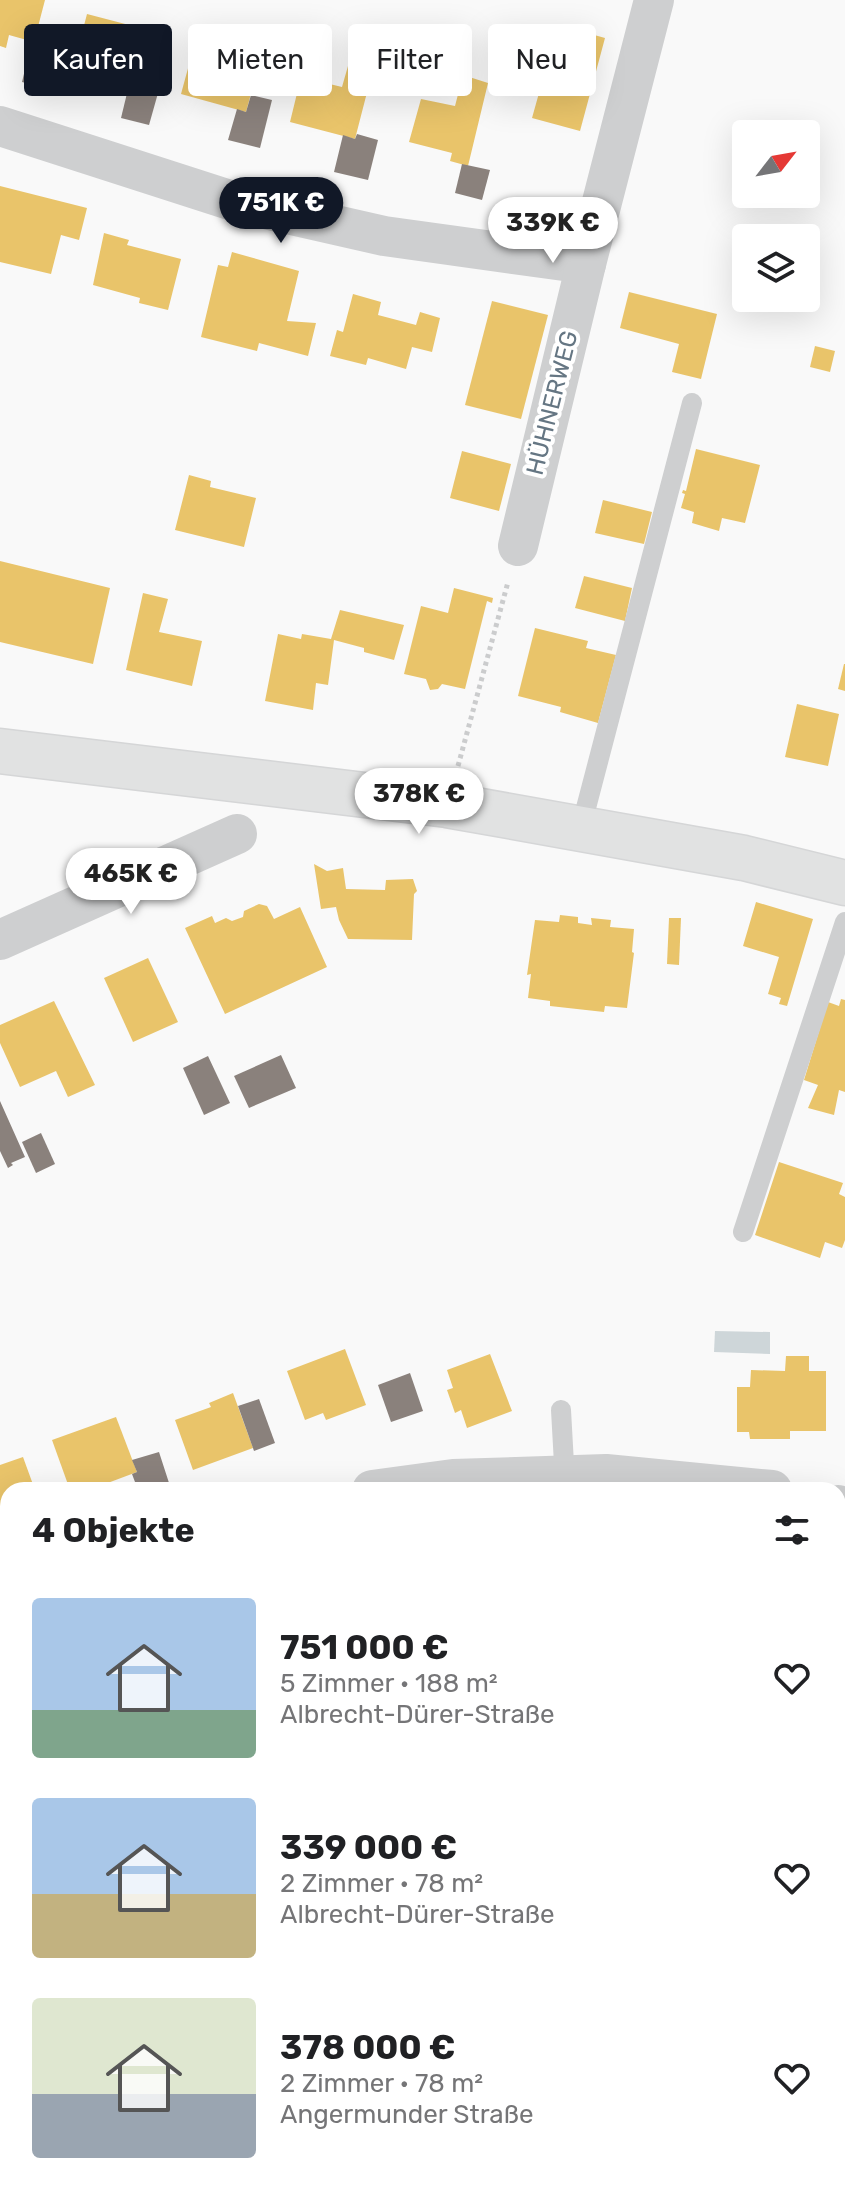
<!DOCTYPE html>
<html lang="de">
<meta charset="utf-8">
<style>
:root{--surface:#fff;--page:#f6f6f6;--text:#202124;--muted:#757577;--accent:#111827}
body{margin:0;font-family:Rubik,sans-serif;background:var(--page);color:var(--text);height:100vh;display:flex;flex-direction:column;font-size:30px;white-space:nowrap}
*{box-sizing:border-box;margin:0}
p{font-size:26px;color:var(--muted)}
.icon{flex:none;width:44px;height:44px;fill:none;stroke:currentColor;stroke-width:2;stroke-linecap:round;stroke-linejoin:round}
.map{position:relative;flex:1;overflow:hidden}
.details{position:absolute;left:0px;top:1482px;width:846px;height:714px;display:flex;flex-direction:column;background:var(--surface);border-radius:24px 24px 0 0;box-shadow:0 8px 32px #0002}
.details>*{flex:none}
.hud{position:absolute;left:24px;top:24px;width:798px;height:72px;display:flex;gap:16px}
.needle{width:52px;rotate:59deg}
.tools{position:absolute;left:732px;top:120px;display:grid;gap:16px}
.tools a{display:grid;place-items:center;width:88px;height:88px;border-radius:8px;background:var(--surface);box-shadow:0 8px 32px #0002;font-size:40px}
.price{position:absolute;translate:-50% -68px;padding:0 18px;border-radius:28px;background:#fff;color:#222;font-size:26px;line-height:52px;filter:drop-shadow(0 2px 4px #0008)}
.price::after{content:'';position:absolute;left:50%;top:48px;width:24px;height:18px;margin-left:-12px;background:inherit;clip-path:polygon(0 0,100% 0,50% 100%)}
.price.on{background:var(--accent);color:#fff}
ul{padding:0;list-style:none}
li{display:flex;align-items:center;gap:24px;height:200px;padding:0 32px}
li span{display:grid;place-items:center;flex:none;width:224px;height:160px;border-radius:8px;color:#555}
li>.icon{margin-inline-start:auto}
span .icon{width:96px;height:96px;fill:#fffc;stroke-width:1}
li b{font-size:34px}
h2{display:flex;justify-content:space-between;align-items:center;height:96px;padding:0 32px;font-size:34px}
.chip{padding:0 28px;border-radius:8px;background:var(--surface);box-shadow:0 8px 32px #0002;font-size:28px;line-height:72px}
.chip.on{background:var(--accent);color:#fff}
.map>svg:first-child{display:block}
.water{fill:#ced6d9}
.homes{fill:#e9c46a}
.industry{fill:#8a817c}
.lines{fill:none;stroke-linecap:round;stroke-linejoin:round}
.secondary-casing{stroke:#d5d6d7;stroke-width:47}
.path{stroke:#cbcccd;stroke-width:5;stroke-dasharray:4 4;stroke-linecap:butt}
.lane{stroke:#cecfd0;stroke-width:20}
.street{stroke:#cecfd0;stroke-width:40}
.secondary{stroke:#e1e2e2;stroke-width:44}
.labels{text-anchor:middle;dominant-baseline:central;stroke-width:8;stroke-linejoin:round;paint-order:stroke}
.street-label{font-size:24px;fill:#657683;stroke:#fff}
</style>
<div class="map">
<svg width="845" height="2195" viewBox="0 0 845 2195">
<rect width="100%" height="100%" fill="#f9f9f9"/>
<path class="water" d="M715,1331L770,1332V1354L714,1352Z"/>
<g class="homes">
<path d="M0,0H45L34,42L9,35L6,48L0,46Z"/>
<path d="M87,14L152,31L138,79L78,64L76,69L73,68Z"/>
<path d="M549,29L579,37L580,31L605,38L580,131L532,118L539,93L532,91Z"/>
<path d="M196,39L261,57L246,112L181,94Z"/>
<path d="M348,66L372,73L355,139L290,122L301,77L342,87Z"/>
<path d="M463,75L488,83L468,166L450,161L452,153L409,142L421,99L455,106Z"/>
<path d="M0,186L87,208L79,240L61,235L51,274L0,262Z"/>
<path d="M104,233L129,240L127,245L181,259L168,310L139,303L140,298L93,285Z"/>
<path d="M232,252L299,271L287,321L316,323L308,356L259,343L257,351L201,337L218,265L228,267Z"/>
<path d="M629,292L717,314L701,379L672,372L679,344L620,328Z"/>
<path d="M353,294L381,302L378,315L416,325L420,312L440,318L432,352L412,347L406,369L368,358L366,365L330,356L337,330L343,332Z"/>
<path d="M492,301L548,315L521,419L465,405Z"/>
<path d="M815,346L835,351L830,372L810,367Z"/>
<path d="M696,449L760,465L745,523L722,518L719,531L692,523L694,512L681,508L685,494L682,493L683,490L686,491Z"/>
<path d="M462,451L511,464L499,511L450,498Z"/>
<path d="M189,475L211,481L210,487L256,498L244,547L175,530Z"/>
<path d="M603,500L652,512L644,544L595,533Z"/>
<path d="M0,561L110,588L93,664L0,642Z"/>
<path d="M584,576L632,588L625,621L575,608Z"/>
<path d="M454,588L493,598L492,603L487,601L465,689L442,684L438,689L430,690L426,679L404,674L421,606L448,613Z"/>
<path d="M143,593L168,599L159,632L202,641L192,686L126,670Z"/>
<path d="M340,610L404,625L394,660L364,652V648L334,640L328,685L316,683L313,710L265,701L278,634L301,639L302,634L331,639Z"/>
<path d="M535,628L588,641L586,648L616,655L598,723L560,712L561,707L518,696Z"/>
<path d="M844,664H845V691L838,689Z"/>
<path d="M797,704L839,714L828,766L785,757Z"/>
<path d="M314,864L327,871L343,868L346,889L385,890L386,880L413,879L417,891L414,894L412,940L348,939L339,920L336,907L321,909Z"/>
<path d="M756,902L813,919L787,1006L779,1004L781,998L768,994L779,957L743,946Z"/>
<path d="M259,904L267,906L274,919L300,907L327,967L225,1014L185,928L212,916L215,923L226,918L232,921L243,917L244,911Z"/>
<path d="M560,915L578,917V923L592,925L591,918L611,920L610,927L634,929L632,952L634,953L627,1008L605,1006L604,1012L550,1006V1001L528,998L531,974L527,975L535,920L559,922Z"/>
<path d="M669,918H681L679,965L667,964Z"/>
<path d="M148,958L178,1022L133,1042L104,978Z"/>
<path d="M841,999L845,1000V1092L839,1090L834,1115L808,1108L818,1085L804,1080L828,1002L839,1006Z"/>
<path d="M54,1001L95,1085L68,1097L56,1071L20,1087L0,1043V1025Z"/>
<path d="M779,1162L843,1183L839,1194L845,1197V1240L842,1248L825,1242L820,1258L755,1235Z"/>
<path d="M345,1349L366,1405L326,1420L323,1413L305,1420L287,1371Z"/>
<path d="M490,1354L512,1411L467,1428L461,1410L455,1413L447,1390L453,1388L447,1370Z"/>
<path d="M786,1356H809V1371H826V1431H790V1439H750L749,1432H737V1387H750L751,1370L785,1371Z"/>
<path d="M233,1393L253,1448L193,1470L175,1420L211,1407L209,1403Z"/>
<path d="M116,1417L137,1472L89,1490H70L52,1440Z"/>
<path d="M23,1457L35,1490H8V1539L0,1542V1465Z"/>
<path d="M838,1922L845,1944V2003L838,2004Z"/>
<path d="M8,2063V2138L0,2117V2066Z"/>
<path d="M197,2188H358V2190L325,2195H198Z"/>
<path d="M387,2188H455V2190L415,2195H388Z"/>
<path d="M478,2188H528V2190L479,2195Z"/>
<path d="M708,2188H770L771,2190L756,2195H710Z"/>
<path d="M776,2188H810L812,2195H778Z"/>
</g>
<g class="industry">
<path d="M30,49L53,55L45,88L22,82Z"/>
<path d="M129,85L158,93L149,125L121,118Z"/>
<path d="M251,95L272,100L260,148L228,140L237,109L246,112Z"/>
<path d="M357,134L378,140L368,180L334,172L343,135L355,139Z"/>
<path d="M462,164L490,170L482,200L455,193Z"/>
<path d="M281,1055L296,1088L249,1108L234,1076Z"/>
<path d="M208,1056L230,1103L204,1115L183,1068Z"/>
<path d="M0,1101L25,1157L11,1163L13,1165L8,1168L0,1151Z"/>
<path d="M41,1133L55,1164L36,1173L22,1142Z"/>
<path d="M410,1373L423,1411L391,1422L378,1385Z"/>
<path d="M259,1399L275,1443L254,1451L238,1406Z"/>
<path d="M159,1452L170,1486L158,1490H138L132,1474L137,1472L132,1460Z"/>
<path d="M6,2004L8,2036L0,2040V2009Z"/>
</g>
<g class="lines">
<defs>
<path id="secondary" d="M0,751L447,805L744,858L845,883"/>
</defs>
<use href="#secondary" class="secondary-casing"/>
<path class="path" d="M458,766L508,582"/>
<g class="lane">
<path d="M581,827L692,403"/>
<path d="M743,1232L845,922"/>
<path d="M561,1410L565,1482"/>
</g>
<g class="street">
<path d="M0,126L239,203L384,236L586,264"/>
<path d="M518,546L586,264L654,0"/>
<path d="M0,940L237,834"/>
<path d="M372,1490L453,1479L606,1474L772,1490"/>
<path d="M838,1505L845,1507"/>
<path d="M0,1633L8,1629"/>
<path d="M0,1910L8,1920"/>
<path d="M838,2095L845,2096"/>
<path d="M143,2188L145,2195"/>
</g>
<use href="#secondary" class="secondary"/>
</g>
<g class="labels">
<g class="street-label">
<text transform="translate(552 403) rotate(-76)">HÜHNERWEG</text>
</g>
</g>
</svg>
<div class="tools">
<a><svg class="needle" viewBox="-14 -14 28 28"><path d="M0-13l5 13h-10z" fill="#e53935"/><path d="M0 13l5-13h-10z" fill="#757577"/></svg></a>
<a><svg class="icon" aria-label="layers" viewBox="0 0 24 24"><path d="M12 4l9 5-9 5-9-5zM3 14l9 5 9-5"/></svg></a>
</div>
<b class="price on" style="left:281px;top:245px">751K €</b>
<b class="price" style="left:553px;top:265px">339K €</b>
<b class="price" style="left:419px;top:836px">378K €</b>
<b class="price" style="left:131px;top:916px">465K €</b>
<div class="hud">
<a class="chip on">Kaufen</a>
<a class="chip">Mieten</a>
<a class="chip">Filter</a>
<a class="chip">Neu</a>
</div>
<section class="details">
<h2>4 Objekte<svg class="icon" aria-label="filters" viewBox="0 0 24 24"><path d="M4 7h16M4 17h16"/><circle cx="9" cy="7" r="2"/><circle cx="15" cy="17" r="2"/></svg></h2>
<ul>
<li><span style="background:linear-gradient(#a9c7e8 70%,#7fa58c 0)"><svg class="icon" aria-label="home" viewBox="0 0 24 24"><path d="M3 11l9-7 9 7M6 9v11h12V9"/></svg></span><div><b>751 000 €</b><p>5 Zimmer · 188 m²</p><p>Albrecht-Dürer-Straße</p></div><svg class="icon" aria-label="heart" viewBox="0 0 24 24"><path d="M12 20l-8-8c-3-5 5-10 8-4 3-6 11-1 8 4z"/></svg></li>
<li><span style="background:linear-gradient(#a9c7e8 60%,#c2b280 0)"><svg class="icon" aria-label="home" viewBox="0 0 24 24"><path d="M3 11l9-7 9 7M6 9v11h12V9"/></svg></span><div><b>339 000 €</b><p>2 Zimmer · 78 m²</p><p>Albrecht-Dürer-Straße</p></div><svg class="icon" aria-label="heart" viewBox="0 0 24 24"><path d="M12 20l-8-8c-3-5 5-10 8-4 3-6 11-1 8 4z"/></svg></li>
<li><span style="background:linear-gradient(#dfe7d0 60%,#9aa5b1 0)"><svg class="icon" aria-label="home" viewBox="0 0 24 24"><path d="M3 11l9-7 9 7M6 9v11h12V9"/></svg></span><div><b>378 000 €</b><p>2 Zimmer · 78 m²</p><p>Angermunder Straße</p></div><svg class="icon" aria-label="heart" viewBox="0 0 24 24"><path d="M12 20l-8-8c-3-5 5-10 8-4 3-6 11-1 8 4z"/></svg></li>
</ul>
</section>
</div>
